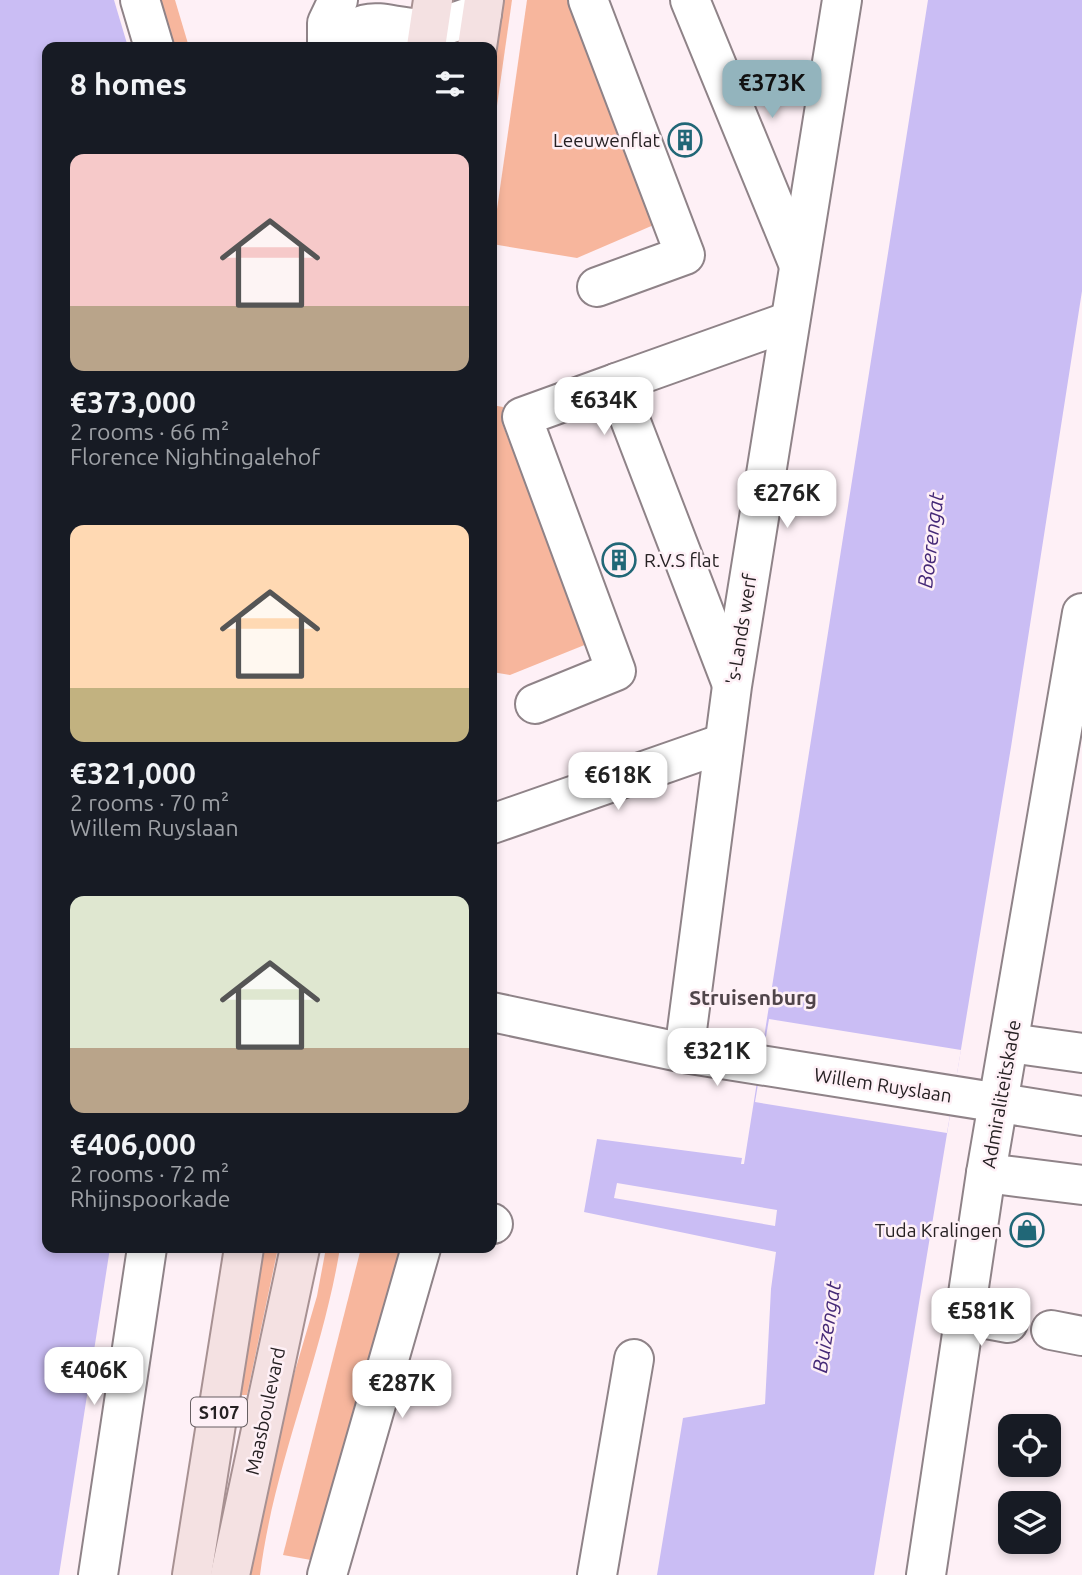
<!DOCTYPE html>
<meta charset="utf-8">
<style>
:root{--surface:#171b24;--page:#242831;--text:#f1f3f6;--muted:#9ea1a6;--accent:#93b4bd}
body{margin:0;font-family:Ubuntu,sans-serif;background:var(--page);color:var(--text);height:100vh;display:flex;flex-direction:column;font-size:26px;white-space:nowrap}
*{box-sizing:border-box;margin:0}
p{font-size:23px;color:var(--muted)}
.icon{flex:none;width:38px;height:38px;fill:none;stroke:currentColor;stroke-width:2;stroke-linecap:round;stroke-linejoin:round}
.map{position:relative;flex:1;overflow:hidden}
.panel{position:absolute;left:42px;top:42px;width:455px;height:1211px;display:flex;flex-direction:column;background:var(--surface);border-radius:14px;box-shadow:0 4px 10px #0003}
.panel>*{flex:none}
.tools{position:absolute;left:998px;top:1414px;display:grid;gap:14px}
.tools a{display:grid;place-items:center;width:63px;height:63px;border-radius:14px;background:var(--surface);box-shadow:0 4px 10px #0003;font-size:35px}
.price{position:absolute;translate:-50% -60px;padding:0 16px;border-radius:14px;background:#fff;color:#222;font-size:23px;line-height:46px;filter:drop-shadow(0 2px 4px #0008)}
.price::after{content:'';position:absolute;left:50%;top:42px;width:21px;height:16px;margin-left:-10px;background:inherit;clip-path:polygon(0 0,100% 0,50% 100%)}
.price.on{background:var(--accent);color:#111}
ul{padding:0;list-style:none}
li{display:grid;align-content:center;gap:14px;height:371px;padding:0 28px}
li span{display:grid;place-items:center;height:217px;border-radius:14px;color:#555}
li>.icon{margin-inline-start:auto}
span .icon{width:126px;height:126px;fill:#fffc;stroke-width:1}
li b{font-size:30px}
h2{display:flex;justify-content:space-between;align-items:center;height:84px;padding:0 28px;font-size:30px}
.map>svg:first-child{display:block}
.green{fill:#f7b69d}
.water{fill:#cabdf4;fill-rule:evenodd}
.pier{fill:#fef0f6}
.lines{fill:none;stroke-linecap:round;stroke-linejoin:round}
.minor-casing{stroke:#8f8388;stroke-width:42}
.major-casing{stroke:#a79192;stroke-width:42}
.minor{stroke:#fff;stroke-width:38}
.major{stroke:#f4e1e2;stroke-width:38}
.labels{text-anchor:middle;dominant-baseline:central;stroke-width:5;stroke-linejoin:round;paint-order:stroke}
.shield{fill:#fef0f6;stroke:#675f62;stroke-width:2}
.shield-label{font-size:18px;font-weight:bold;fill:#262123}
.poi-label{font-size:19px;fill:#262123;stroke:#fef0f6;text-anchor:end}
.street-label{font-size:19px;fill:#262123;stroke:#fef0f6}
.water-label{font-size:21px;font-style:italic;fill:#452977;stroke:#fef0f6}
.neighbourhood-label{font-size:21px;font-weight:bold;fill:#50454a;stroke:#fef0f6}
</style>
<div class="map">
<svg width="1082" height="1575" viewBox="0 0 1082 1575">
<rect width="100%" height="100%" fill="#fef0f6"/>
<g class="green">
<path d="M147,0H175L189,47H170Z"/>
<path d="M501,0H512L492,141V56Z"/>
<path d="M527,0H574L656,224L577,258L492,244Z"/>
<path d="M492,405L503,407L502,423L587,644L510,675L492,672Z"/>
<path d="M263,1248H278L247,1395H240Z"/>
<path d="M326,1248H340C322,1359 274,1463 260,1575H245L278,1429L317,1296Z"/>
<path d="M361,1248H407L311,1560L283,1555Z"/>
</g>
<g class="water">
<path d="M0,0H114L128,47H47V1248H110L59,1575H0Z"/>
<path d="M928,0H1082V291L1011,747L874,1575H657L683,1418L765,1404L771,1289L776,1252L584,1212L597,1139L742,1158L741,1164H744ZM617,1183L777,1210L775,1226L614,1198Z"/>
</g>
<path class="pier" d="M769,1019L961,1050L947,1133L755,1102Z"/>
<g class="lines">
<defs>
<g id="minor">
<path d="M140,0L154,47"/>
<path d="M588,0L685,255L597,287"/>
<path d="M690,0L798,263"/>
<path d="M327,47V23L338,0"/>
<path d="M338,47C365,6 388,31 428,28C445,27 465,18 482,13"/>
<path d="M731,682L616,383L790,321"/>
<path d="M535,704L616,671L522,417L616,383"/>
<path d="M492,824L724,743"/>
<path d="M492,1012L684,1053L1082,1116"/>
<path d="M1010,1043L1082,1053"/>
<path d="M684,1053L732,686L842,0"/>
<path d="M986,1173L1082,1185"/>
<path d="M492,1223L493,1224"/>
<path d="M965,1315L1008,1323"/>
<path d="M1051,1330L1082,1336"/>
<path d="M98,1575L147,1248"/>
<path d="M327,1575L421,1248"/>
<path d="M597,1575L634,1359"/>
<path d="M926,1575L986,1173L1082,613"/>
</g>
<g id="major">
<path d="M426,47L433,0"/>
<path d="M477,47L484,0"/>
<path d="M192,1575L244,1248"/>
<path d="M230,1575L300,1248"/>
</g>
</defs>
<use href="#minor" class="minor-casing"/>
<use href="#major" class="major-casing"/>
<use href="#minor" class="minor"/>
<use href="#major" class="major"/>
</g>
<defs>
<symbol id="building-ring" viewBox="-11 -11 22 22"><circle r="9.5" fill="#fef0f6" stroke="#216777" stroke-width="1.5"/><path d="M-4-6H4V6H1V3H-1V6H-4ZM-2.5-4.3h1.7v1.8h-1.7ZM.8-4.3h1.7v1.8H.8ZM-2.5-1h1.7V.8h-1.7ZM.8-1h1.7V.8H.8Z" fill="#216777"/></symbol>
<symbol id="shop-ring" viewBox="-11 -11 22 22"><circle r="9.5" fill="#fef0f6" stroke="#216777" stroke-width="1.5"/><path d="M-5-2.5h2.3a2.7 3.5 0 0 1 5.4 0H5L5.5 6h-11ZM-1.5-2.5h3a1.5 2.3 0 0 0-3 0Z" fill="#216777"/></symbol>
</defs>
<g fill-rule="evenodd">
<use href="#building-ring" x="666" y="121" width="38" height="38"/>
<use href="#building-ring" x="600" y="541" width="38" height="38"/>
<use href="#shop-ring" x="1008" y="1211" width="38" height="38"/>
</g>
<g class="labels">
<rect class="shield" x="191" y="1397.5" width="56" height="29" rx="5"/>
<g class="shield-label">
<text x="219" y="1412">S107</text>
</g>
<g class="poi-label">
<text x="660" y="140">Leeuwenflat</text>
<text x="644" y="560" text-anchor="start">R.V.S flat</text>
<text x="1002" y="1230">Tuda Kralingen</text>
</g>
<g class="street-label">
<text transform="translate(741 629) rotate(-81)">'s-Lands werf</text>
<text transform="translate(883 1085) rotate(9)">Willem Ruyslaan</text>
<text transform="translate(1001 1094) rotate(-80)">Admiraliteitskade</text>
<text transform="translate(265 1411) rotate(-78)">Maasboulevard</text>
</g>
<g class="water-label">
<text transform="translate(930 540) rotate(-83)">Boerengat</text>
<text transform="translate(826 1327) rotate(-81)">Buizengat</text>
</g>
<g class="neighbourhood-label">
<text x="753" y="997">Struisenburg</text>
</g>
</g>
</svg>
<div class="tools">
<a><svg class="icon" aria-label="locate" viewBox="0 0 24 24"><circle cx="12" cy="12" r="6"/><path d="M12 2v4M12 18v4M2 12h4M18 12h4"/></svg></a>
<a><svg class="icon" aria-label="layers" viewBox="0 0 24 24"><path d="M12 4l9 5-9 5-9-5zM3 14l9 5 9-5"/></svg></a>
</div>
<b class="price on" style="left:772px;top:120px">€373K</b>
<b class="price" style="left:604px;top:437px">€634K</b>
<b class="price" style="left:787px;top:530px">€276K</b>
<b class="price" style="left:618px;top:812px">€618K</b>
<b class="price" style="left:717px;top:1088px">€321K</b>
<b class="price" style="left:981px;top:1348px">€581K</b>
<b class="price" style="left:94px;top:1407px">€406K</b>
<b class="price" style="left:402px;top:1420px">€287K</b>
<section class="panel">
<h2>8 homes<svg class="icon" aria-label="filters" viewBox="0 0 24 24"><path d="M4 7h16M4 17h16"/><circle cx="9" cy="7" r="2"/><circle cx="15" cy="17" r="2"/></svg></h2>
<ul>
<li><span style="background:linear-gradient(#f6c9c9 70%,#b9a48a 0)"><svg class="icon" aria-label="home" viewBox="0 0 24 24"><path d="M3 11l9-7 9 7M6 9v11h12V9"/></svg></span><div><b>€373,000</b><p>2 rooms · 66 m²</p><p>Florence Nightingalehof</p></div></li>
<li><span style="background:linear-gradient(#ffd9b3 75%,#c2b280 0)"><svg class="icon" aria-label="home" viewBox="0 0 24 24"><path d="M3 11l9-7 9 7M6 9v11h12V9"/></svg></span><div><b>€321,000</b><p>2 rooms · 70 m²</p><p>Willem Ruyslaan</p></div></li>
<li><span style="background:linear-gradient(#dfe7d0 70%,#b9a48a 0)"><svg class="icon" aria-label="home" viewBox="0 0 24 24"><path d="M3 11l9-7 9 7M6 9v11h12V9"/></svg></span><div><b>€406,000</b><p>2 rooms · 72 m²</p><p>Rhijnspoorkade</p></div></li>
</ul>
</section>
</div>
